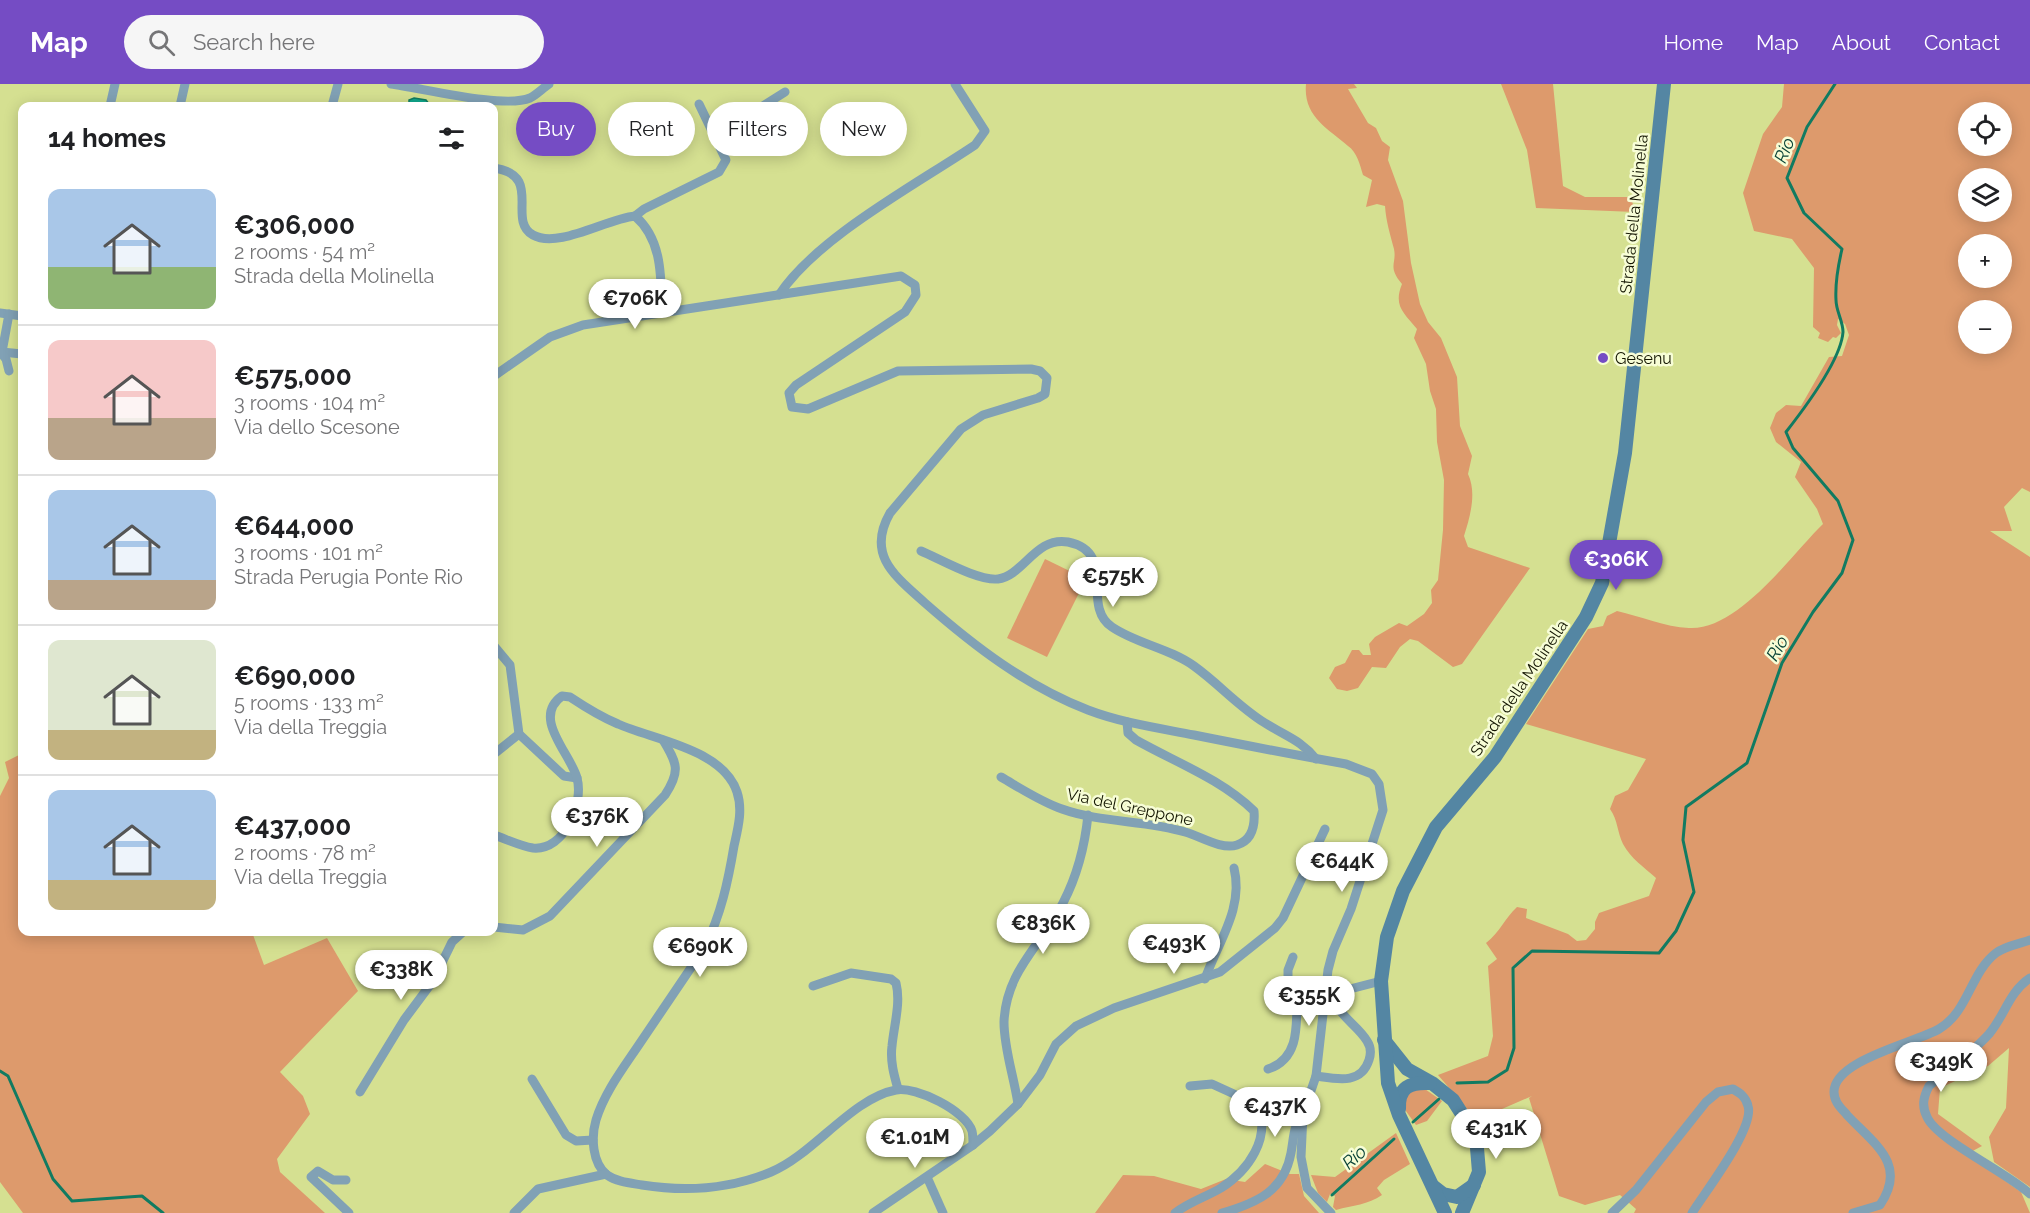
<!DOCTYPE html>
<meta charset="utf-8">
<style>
:root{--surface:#fff;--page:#f6f6f6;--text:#202124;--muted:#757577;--line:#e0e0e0;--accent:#754cc4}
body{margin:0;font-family:Raleway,sans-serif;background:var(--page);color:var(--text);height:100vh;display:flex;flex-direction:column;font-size:22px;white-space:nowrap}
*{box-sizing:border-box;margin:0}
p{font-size:20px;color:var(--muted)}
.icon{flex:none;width:33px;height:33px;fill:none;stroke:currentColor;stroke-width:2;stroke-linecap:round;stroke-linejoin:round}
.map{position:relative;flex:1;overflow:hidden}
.drawer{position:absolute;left:18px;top:18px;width:480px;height:834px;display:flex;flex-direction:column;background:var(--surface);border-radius:12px;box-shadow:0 3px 15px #0003}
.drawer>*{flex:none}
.hud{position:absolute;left:516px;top:18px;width:570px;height:54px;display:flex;gap:12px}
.fabs{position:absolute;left:1958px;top:18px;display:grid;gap:12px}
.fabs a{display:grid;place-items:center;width:54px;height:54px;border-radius:50%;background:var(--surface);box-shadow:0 3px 15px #0003;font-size:30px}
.price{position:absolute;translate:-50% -51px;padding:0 14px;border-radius:21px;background:#fff;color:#222;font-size:20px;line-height:39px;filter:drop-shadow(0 2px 3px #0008)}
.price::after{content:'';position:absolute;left:50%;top:36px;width:18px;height:14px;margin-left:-9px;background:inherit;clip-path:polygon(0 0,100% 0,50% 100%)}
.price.on{background:var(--accent);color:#fff}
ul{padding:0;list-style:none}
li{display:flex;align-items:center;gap:18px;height:150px;padding:0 30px}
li+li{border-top:2px solid var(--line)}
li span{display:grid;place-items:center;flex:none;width:168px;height:120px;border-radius:12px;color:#555}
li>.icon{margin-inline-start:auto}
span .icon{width:72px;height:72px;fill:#fffc;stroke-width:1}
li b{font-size:26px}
h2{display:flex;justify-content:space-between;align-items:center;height:72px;padding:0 30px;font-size:26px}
.chip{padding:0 21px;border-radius:27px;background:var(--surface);box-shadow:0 3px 15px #0003;font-size:21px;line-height:54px}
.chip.on{background:var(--accent);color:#fff}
header{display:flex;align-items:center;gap:36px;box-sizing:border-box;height:84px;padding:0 30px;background:var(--accent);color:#fff}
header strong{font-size:28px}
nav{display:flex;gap:33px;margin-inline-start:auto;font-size:21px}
.search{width:420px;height:54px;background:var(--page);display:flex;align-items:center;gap:15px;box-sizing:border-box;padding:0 21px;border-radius:33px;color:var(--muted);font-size:22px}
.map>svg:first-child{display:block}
.green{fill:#dd9a6c;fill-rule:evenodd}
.water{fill:#10a78b;stroke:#117b61;stroke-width:1.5}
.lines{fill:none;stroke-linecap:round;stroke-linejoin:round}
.stream{stroke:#117b61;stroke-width:3}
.minor{stroke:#81a1b5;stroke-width:9}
.secondary{stroke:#5486a3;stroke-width:14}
.poi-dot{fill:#754cc4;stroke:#f7fdd6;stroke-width:2}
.labels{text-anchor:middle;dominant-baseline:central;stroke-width:5;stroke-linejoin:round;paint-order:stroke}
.street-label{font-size:16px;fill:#131500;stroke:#f7fdd6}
.poi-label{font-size:16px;fill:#131500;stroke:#f7fdd6;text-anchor:start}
.water-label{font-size:18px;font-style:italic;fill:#0b4438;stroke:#f7fdd6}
</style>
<header>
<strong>Map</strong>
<div class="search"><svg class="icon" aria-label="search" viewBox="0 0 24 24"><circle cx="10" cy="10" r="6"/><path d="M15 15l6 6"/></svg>Search here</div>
<nav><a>Home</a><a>Map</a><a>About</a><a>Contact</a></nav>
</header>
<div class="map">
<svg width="2030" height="1129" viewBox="0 0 2030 1129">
<rect width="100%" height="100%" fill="#d5e091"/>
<g class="green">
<path d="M1306,0H1354L1357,4L1348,5L1368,39L1376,44L1382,57L1390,63L1388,76L1403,117L1411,179L1420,220L1428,238L1441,254L1457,293L1460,342L1472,372L1468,390C1477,409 1470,433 1464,452L1468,463L1530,484L1462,580L1453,583L1418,557L1410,555L1400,563L1386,584L1372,583L1358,604L1347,607L1337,605L1329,594L1335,583L1345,579L1352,566H1359L1363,571H1371L1369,560L1375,553L1399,539L1407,542L1424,530L1432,519L1431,506L1438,496L1443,446L1444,396L1437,358L1436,325L1430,307L1426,280L1414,254L1417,245C1404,229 1393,222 1402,200C1387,182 1397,180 1394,165C1390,150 1386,137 1385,122L1377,120L1366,123L1372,96L1363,91C1360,81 1357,68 1348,62C1327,44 1303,32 1306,0Z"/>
<path d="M1501,0H1553L1563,102L1585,113H1631L1635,128L1536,124L1527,66Z"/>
<path d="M1784,0H2030V408L2022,404L2004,423L2012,447H1990L2030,473V1103L1994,1078L1989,1053L2006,1024L2009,964L1988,982L1940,1004L1938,1030L1982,1062L1967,1070L2021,1108L2030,1129H1634L1636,1125L1620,1111L1585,1121L1559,1112L1529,1014L1532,1012L1486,1032L1475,1034L1438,991L1488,972L1493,952L1488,882L1497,875L1486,859C1500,848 1505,834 1517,823L1527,825L1526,834L1568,850L1577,857L1586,856L1595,845V838L1599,829L1649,812L1656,794C1644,783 1631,775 1623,760C1617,748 1618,736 1610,725L1615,712L1628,706L1646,675L1526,640L1588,545L1603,542L1607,532L1617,527C1640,532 1665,543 1689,544C1738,547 1791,471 1823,440L1817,425L1795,393L1801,378L1776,358L1770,344L1776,329L1786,321L1801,322L1829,273L1842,272L1849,251L1845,240L1838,235L1837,241L1841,249L1836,254L1833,253L1828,258L1818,254L1820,249L1813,243L1814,184L1792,155L1754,147L1743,109L1763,50L1782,23ZM1968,28H2001V62H1968ZM1968,94H2001V128H1968ZM1968,160H2001V194H1968ZM1968,226H2001V260H1968Z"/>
<path d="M1045,475L1086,495L1047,573L1007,554Z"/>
<path d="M21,670L22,848H252L264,881L327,854L358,907L280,988L303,1012L310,1030L277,1075L280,1088L325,1129H23L0,1098V712L9,694L5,678Z"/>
<path d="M1422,1003L1442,1017L1427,1037L1416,1041L1403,1023L1405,1008Z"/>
<path d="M1396,1049L1410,1080L1384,1096L1377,1104L1382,1111C1368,1121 1353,1121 1336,1126L1333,1123L1335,1112L1330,1110L1327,1118L1318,1109L1311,1091L1335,1093Z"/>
<path d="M1265,1080L1290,1090H1299L1304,1112L1319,1129H1095L1123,1091L1154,1092L1201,1105L1226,1095L1245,1098Z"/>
</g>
<path class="water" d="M414,14L426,16L430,21L409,22V16Z"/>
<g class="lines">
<g class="stream">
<path d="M0,987L8,992L53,1095L72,1117L142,1112L163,1129"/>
<path d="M1457,999L1488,998L1507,986L1514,964L1513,884L1532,867L1659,869L1676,847L1694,808L1683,756L1686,723L1747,679L1782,579L1813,528L1842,489L1853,456L1838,417L1793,364L1786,348C1804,325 1841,276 1843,248C1843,237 1836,227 1836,216C1835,199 1838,182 1842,165L1804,129L1787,94L1807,43L1835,0"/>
<path d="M1413,1038L1439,1015"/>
<path d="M1332,1111L1394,1055"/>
</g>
<g class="minor">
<path d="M391,0C422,4 504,25 530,14C536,11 543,4 549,0"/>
<path d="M110,22L115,0"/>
<path d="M180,22L185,0"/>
<path d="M332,22L338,0"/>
<path d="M715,52L785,8"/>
<path d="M494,84C544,91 506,136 533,151C558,165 606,135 635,132C663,156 661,195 662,229"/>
<path d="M635,132L644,125L719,88L726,76L699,20"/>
<path d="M779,211C816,154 917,100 975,61L985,47L955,0"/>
<path d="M0,229L22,232"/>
<path d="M9,230L2,268L22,270"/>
<path d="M1,269L6,275L9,287"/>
<path d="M494,292L550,253L583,241L901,192L915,201L916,211L905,228L796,301L789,309L792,323L808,325L898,287L1031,285L1040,287L1047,294L1045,310L1038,314L983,331L961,345L890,429C866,471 895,492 925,519C974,562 1026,602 1088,626C1122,639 1158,644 1194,651C1244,661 1295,671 1346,680L1372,690L1379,700L1383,726L1351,825L1333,867L1328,886L1316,992L1303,1030L1301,1073L1307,1104L1331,1129"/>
<path d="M921,467C940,475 978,497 998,495C1023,492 1036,452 1068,458C1118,468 1080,522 1112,543C1137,560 1169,564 1194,582C1219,600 1239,623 1265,639C1285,652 1301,656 1316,675"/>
<path d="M494,562L510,581L519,650L564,692L577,694"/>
<path d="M494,670L519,650"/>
<path d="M1001,693C1020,704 1041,718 1062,725C1101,739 1145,736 1185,748C1200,752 1221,766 1237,761C1253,756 1255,740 1254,727C1221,695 1175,678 1136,656L1128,649L1127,638"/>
<path d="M494,751C506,755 520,762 533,764C565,767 584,719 577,694C571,670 531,634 562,612L570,613C585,623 601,633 618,640C654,656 723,665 737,708C743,726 738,744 734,762C728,798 721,830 705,863C682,897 659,931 636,965C621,987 604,1010 596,1036C591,1053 592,1079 607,1091C617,1098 630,1099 642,1101C686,1108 730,1105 771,1088C813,1071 852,1014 896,1006C916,1002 966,1027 972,1047C973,1051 973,1057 973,1061"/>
<path d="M494,843L523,846L550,832L665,711C681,687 677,679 663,656"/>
<path d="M2030,894C2009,908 2005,931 1989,950C1972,969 1949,985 1929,1002C1924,1012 1921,1021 1927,1033C1937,1056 2008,1089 2030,1110"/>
<path d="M1205,895C1218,858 1244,824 1234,784"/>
<path d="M813,902L851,889L891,895L896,899C901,919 894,941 892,962C890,977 894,991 898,1005"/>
<path d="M1297,907L1327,905"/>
<path d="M1268,985C1302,974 1296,936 1297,907L1288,904V886L1293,873"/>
<path d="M1316,992C1337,995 1361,1001 1369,976C1371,970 1371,963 1367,957C1360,945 1347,937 1339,925L1340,913L1350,905L1381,897"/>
<path d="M532,995L566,1051L576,1057L593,1056"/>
<path d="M360,1008L404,936L433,897L452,858L463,848"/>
<path d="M1018,1020C1014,993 1004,965 1004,938C1006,886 1042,861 1063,819C1077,792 1085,761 1088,731"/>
<path d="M927,1093L943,1129"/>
<path d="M346,1096H333L318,1087L311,1093L349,1129"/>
<path d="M514,1129L538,1105L606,1090"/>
<path d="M873,1129L973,1061L990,1047L1018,1020L1040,991L1056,960L1076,942L1114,924L1220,888L1275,844L1283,834L1325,745"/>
<path d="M1175,1129C1189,1118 1206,1113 1221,1104C1249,1086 1271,1054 1258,1021L1212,1000L1190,1002"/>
<path d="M1222,1129C1257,1119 1284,1107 1291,1069C1294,1053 1293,1042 1303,1030"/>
<path d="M1612,1129L1636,1106L1706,1018L1718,1008L1733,1005C1740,1009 1746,1013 1748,1022C1755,1044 1705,1108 1692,1129"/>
<path d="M1853,1129L1880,1121C1908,1080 1874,1060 1847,1031C1841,1024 1834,1018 1834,1008C1834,976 1915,959 1939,945C1969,927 1970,889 1996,869C2005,862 2019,860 2030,856"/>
</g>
<g class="secondary">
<path d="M1384,956L1407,985L1432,999L1453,1016L1476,1052L1479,1088L1462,1129"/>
<path d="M1399,1025C1398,1003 1410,998 1430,999"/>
<path d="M1434,1103L1443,1110L1457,1113L1474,1101"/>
<path d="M1445,1129L1399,1031L1388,999L1381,897L1387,853L1403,807L1436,743L1495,673L1586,533L1602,499L1625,369L1664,0"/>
</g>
</g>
<circle class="poi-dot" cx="1603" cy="274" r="6"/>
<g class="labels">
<g class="street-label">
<text transform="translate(1634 130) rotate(-84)">Strada della Molinella</text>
<text transform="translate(1519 604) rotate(-56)">Strada della Molinella</text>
<text transform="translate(1130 723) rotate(12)">Via del Greppone</text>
</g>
<g class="poi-label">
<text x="1615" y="274">Gesenu</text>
</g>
<g class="water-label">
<text transform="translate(1784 66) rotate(-68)">Rio</text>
<text transform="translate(1777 564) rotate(-60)">Rio</text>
<text transform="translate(1354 1073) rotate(-42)">Rio</text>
</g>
</g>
</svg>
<div class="fabs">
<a><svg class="icon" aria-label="locate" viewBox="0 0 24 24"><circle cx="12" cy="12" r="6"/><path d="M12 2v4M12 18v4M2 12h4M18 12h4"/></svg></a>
<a><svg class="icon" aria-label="layers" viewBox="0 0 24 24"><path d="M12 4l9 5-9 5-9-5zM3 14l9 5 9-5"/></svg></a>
<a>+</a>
<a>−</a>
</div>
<b class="price" style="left:635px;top:246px">€706K</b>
<b class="price on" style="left:1616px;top:507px">€306K</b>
<b class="price" style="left:1113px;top:524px">€575K</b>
<b class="price" style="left:597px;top:764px">€376K</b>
<b class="price" style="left:1342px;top:809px">€644K</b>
<b class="price" style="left:1043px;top:871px">€836K</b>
<b class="price" style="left:1174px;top:891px">€493K</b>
<b class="price" style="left:700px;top:894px">€690K</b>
<b class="price" style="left:401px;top:917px">€338K</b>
<b class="price" style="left:1309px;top:943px">€355K</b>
<b class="price" style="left:1941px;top:1009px">€349K</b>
<b class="price" style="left:1275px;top:1054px">€437K</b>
<b class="price" style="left:1496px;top:1076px">€431K</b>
<b class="price" style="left:915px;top:1085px">€1.01M</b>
<div class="hud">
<a class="chip on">Buy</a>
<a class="chip">Rent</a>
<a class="chip">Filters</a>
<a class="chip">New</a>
</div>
<section class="drawer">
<h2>14 homes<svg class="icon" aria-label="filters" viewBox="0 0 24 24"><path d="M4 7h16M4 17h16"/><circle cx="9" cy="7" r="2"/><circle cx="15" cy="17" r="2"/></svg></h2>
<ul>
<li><span style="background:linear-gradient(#a9c7e8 65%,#8fb573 0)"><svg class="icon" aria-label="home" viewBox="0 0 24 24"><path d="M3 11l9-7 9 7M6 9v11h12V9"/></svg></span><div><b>€306,000</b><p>2 rooms · 54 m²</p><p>Strada della Molinella</p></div></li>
<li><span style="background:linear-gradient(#f6c9c9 65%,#b9a48a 0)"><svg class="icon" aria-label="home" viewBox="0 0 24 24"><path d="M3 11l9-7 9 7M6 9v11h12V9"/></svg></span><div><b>€575,000</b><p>3 rooms · 104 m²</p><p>Via dello Scesone</p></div></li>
<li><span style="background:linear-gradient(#a9c7e8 75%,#b9a48a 0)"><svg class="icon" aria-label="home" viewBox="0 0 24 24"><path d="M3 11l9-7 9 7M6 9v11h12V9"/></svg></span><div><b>€644,000</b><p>3 rooms · 101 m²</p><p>Strada Perugia Ponte Rio</p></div></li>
<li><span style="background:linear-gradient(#dfe7d0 75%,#c2b280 0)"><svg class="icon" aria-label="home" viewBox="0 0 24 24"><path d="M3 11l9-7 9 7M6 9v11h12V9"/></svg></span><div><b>€690,000</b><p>5 rooms · 133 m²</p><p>Via della Treggia</p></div></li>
<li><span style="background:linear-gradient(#a9c7e8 75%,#c2b280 0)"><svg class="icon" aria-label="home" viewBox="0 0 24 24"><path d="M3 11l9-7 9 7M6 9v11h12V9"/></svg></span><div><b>€437,000</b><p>2 rooms · 78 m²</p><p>Via della Treggia</p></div></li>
</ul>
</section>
</div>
